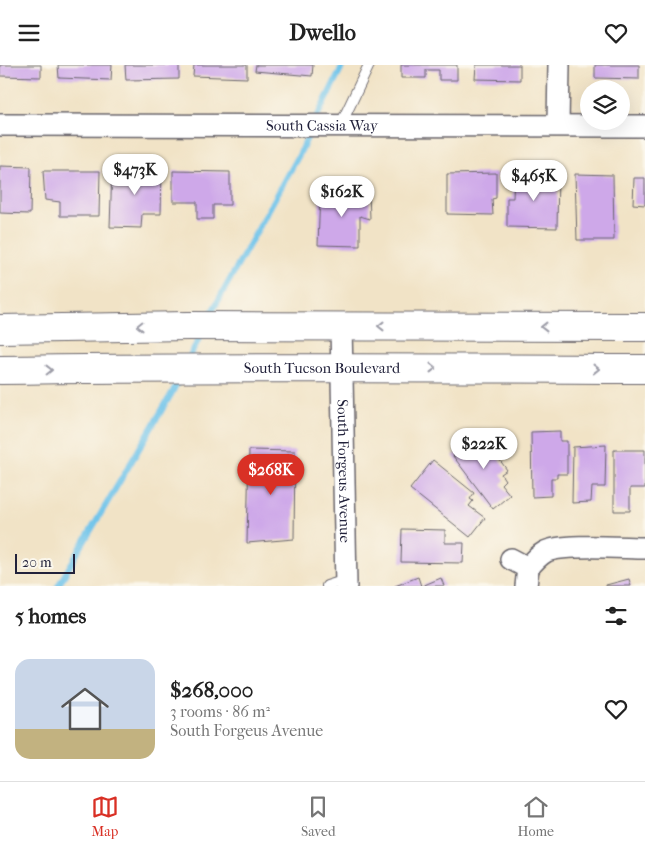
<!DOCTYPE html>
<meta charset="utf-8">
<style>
:root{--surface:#fff;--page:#f6f6f6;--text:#222;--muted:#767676;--line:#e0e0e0;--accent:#d93025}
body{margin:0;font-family:"IM FELL French Canon",serif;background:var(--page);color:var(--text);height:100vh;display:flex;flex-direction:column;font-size:19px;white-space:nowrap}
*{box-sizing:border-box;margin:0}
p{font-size:16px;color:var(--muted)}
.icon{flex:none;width:28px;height:28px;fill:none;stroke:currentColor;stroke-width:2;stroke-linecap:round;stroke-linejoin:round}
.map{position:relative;height:521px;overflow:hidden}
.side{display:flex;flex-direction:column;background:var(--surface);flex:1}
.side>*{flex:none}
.buttons{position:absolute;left:580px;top:15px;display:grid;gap:10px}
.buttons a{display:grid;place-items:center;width:50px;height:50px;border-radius:50%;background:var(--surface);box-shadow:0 5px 20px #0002;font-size:25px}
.scale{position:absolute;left:15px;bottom:12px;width:60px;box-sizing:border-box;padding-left:5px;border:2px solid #22223b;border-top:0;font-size:14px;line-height:18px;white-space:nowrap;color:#22223b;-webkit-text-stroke:4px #fbf7ec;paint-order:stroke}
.price{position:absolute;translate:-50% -42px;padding:0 11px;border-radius:18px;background:#fff;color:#222;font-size:16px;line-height:32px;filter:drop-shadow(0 1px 2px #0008)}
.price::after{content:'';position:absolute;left:50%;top:30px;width:15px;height:11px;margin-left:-8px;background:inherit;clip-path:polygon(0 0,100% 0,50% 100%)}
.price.selected{background:var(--accent);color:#fff}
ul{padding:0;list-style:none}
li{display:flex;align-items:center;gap:15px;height:125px;padding:0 15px}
li span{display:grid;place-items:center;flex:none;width:140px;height:100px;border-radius:15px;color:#555}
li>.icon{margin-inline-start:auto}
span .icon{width:60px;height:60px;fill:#fffc;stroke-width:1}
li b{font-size:21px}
h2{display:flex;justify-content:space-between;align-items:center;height:60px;padding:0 15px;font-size:21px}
header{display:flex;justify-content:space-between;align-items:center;height:65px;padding:0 15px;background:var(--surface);font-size:22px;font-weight:700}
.dock{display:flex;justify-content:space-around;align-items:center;height:70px;border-top:1px solid var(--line);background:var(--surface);font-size:14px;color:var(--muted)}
.dock a{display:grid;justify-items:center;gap:2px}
.dock .selected{color:var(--accent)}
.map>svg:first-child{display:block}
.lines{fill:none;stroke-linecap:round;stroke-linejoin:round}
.stream{stroke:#6dc3ea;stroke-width:6}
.building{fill:#cea8e9}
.service-casing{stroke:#6a666c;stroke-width:12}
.minor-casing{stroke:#6a666c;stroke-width:24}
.secondary-casing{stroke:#6a666c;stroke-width:30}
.service{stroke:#fff;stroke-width:10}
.minor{stroke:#fff;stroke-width:21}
.secondary{stroke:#fff;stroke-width:28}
.oneway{stroke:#9c9ca7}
.labels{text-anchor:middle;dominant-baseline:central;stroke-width:4;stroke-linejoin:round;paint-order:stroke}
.street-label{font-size:15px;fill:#22223b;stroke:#fbf7ec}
</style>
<header><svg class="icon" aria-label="menu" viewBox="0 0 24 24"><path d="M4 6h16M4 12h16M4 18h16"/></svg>Dwello<svg class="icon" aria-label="heart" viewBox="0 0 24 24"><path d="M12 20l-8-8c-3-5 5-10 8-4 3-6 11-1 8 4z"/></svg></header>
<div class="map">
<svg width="645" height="521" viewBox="0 0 645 521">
<rect width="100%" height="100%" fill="#fbf7ec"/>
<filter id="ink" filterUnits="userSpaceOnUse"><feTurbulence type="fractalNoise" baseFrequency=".02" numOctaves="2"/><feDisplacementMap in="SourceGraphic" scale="10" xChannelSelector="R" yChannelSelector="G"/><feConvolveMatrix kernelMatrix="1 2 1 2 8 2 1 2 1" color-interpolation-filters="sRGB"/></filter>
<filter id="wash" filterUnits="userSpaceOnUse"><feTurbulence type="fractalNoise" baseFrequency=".0096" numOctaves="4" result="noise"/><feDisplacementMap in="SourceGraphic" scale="20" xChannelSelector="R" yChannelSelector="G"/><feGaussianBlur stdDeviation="1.12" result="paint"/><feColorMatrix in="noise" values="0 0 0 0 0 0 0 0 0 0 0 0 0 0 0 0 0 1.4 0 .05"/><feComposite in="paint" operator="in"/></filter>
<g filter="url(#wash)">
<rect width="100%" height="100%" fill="#f1e3c6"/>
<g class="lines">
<g class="stream">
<path d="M315,56L343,0"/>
<path d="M208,254L299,90L311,65"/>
<path d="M187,297L202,268"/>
<path d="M58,521L172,328L181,310"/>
</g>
</g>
<g id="blocks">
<g class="building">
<path d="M0,0H41V12L0,11Z"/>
<path d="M58,0H112L111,15L59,13Z"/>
<path d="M125,0H179V14L126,15Z"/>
<path d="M194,0H247V13L193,11Z"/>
<path d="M256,0H313L312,11L255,6Z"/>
<path d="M401,0H457V15H439V5H426V13H401Z"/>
<path d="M476,0H520V15L475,14Z"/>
<path d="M595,0H639V14L595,13Z"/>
<path d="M0,101L31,102L30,149L0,148Z"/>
<path d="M112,103L162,105L161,149H142L141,163L110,162Z"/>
<path d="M43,106H100L99,151H60V137L45,135Z"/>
<path d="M173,106L230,107V140H213V154H197V137H173Z"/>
<path d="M496,108V133L492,134L493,150L447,149V109Z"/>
<path d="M558,109L557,163L507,162V133H513L514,110Z"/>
<path d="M575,109L613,110L614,175H577Z"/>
<path d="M634,113H645V140L633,139Z"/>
<path d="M369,126L370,154L360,151V181L318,180L320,128Z"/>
<path d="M560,366V376H567V409H557V413H551V431L532,432L531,367Z"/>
<path d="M481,369L507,405L501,409L505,415L501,419L510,430L493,444L453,391Z"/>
<path d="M606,380L605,422H592L591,437L572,438L573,382Z"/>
<path d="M249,385L295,386L294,474L247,478Z"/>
<path d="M614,385H645V423H630V446H614Z"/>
<path d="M433,395L474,428L470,434L473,436L469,441L485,453L470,472L410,424Z"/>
<path d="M402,464L445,465V478H464L463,498L401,497Z"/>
<path d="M418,512L421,521H395Z"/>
<path d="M441,513L444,521H422Z"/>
<path d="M629,514L631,521H606V520Z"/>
</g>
</g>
</g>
<g filter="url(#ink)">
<use href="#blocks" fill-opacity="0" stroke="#6a666c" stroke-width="1"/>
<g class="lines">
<defs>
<g id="service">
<path d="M341,59L369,0"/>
<path d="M327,521L346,515"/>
</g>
<g id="minor">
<path id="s1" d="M0,60L645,61"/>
<path d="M558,60L559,0"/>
<path id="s2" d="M341,260L346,521"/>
<path d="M511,494L528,503L526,521"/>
<path d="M528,503C533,497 538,491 545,487C561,478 624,483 645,483"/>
</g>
<g id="secondary">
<path d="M0,264L188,261L645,262"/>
<path id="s3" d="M0,305C215,302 430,303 645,304"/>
</g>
</defs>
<use href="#service" class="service-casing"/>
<use href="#minor" class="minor-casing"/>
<use href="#secondary" class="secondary-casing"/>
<use href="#service" class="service"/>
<use href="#minor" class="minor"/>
<use href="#secondary" class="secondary"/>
</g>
<defs><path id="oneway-chevron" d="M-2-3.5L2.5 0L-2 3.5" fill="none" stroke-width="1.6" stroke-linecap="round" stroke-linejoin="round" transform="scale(1.25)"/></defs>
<g class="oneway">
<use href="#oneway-chevron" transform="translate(140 261) rotate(179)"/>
<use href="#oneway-chevron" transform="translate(381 261) rotate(-180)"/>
<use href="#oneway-chevron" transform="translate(544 262) rotate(-180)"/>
<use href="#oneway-chevron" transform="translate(433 303)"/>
<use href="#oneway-chevron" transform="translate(596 304)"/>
<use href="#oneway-chevron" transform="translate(49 305) rotate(-1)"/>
</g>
</g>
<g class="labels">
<g class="street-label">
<text stroke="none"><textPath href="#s1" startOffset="322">South Cassia Way</textPath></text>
<text stroke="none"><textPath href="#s3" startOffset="322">South Tucson Boulevard</textPath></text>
<text stroke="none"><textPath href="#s2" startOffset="146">South Forgeus Avenue</textPath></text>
</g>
</g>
</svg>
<div class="buttons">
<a><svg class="icon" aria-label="layers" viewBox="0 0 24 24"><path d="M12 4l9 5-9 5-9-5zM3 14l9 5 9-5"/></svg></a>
</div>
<div class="scale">20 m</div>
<b class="price" style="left:135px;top:131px">$473K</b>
<b class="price" style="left:534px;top:137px">$465K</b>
<b class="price" style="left:342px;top:153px">$162K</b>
<b class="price" style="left:484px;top:405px">$222K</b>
<b class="price selected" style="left:271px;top:431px">$268K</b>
</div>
<section class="side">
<h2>5 homes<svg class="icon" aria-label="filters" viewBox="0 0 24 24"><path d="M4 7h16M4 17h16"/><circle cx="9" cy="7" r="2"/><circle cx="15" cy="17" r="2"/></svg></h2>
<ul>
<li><span style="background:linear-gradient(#c9d6e8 70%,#c2b280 0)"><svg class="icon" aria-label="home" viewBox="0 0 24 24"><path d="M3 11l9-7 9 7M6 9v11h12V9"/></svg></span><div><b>$268,000</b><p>3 rooms · 86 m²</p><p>South Forgeus Avenue</p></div><svg class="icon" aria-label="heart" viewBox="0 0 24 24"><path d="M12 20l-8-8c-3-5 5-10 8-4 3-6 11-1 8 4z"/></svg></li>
</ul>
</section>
<nav class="dock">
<a class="selected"><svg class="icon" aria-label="map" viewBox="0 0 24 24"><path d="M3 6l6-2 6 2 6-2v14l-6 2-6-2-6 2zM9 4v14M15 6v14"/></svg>Map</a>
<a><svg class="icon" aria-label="saved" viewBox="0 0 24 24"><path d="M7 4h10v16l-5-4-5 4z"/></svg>Saved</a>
<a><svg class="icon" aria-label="home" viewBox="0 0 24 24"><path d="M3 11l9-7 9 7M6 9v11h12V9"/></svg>Home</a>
</nav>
